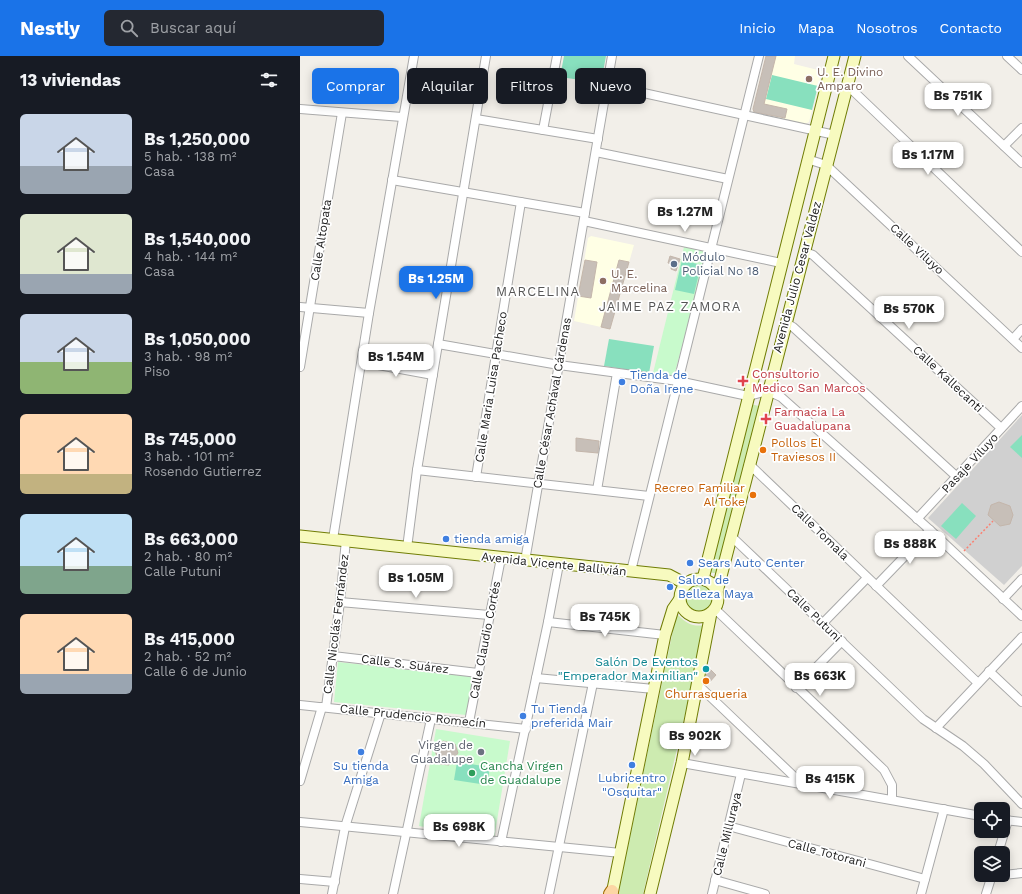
<!DOCTYPE html>
<html lang="es">
<meta charset="utf-8">
<style>
:root{--surface:#171b24;--page:#242831;--text:#f1f3f6;--muted:#9ea1a6;--accent:#1a73e8}
body{margin:0;font-family:"Work Sans",sans-serif;background:var(--page);color:var(--text);height:100vh;display:flex;flex-direction:column;font-size:15px;white-space:nowrap}
*{box-sizing:border-box;margin:0}
p{font-size:13px;color:var(--muted)}
.icon{flex:none;width:22px;height:22px;fill:none;stroke:currentColor;stroke-width:2;stroke-linecap:round;stroke-linejoin:round}
.map{position:relative;flex:1;overflow:hidden}
.side{display:flex;flex-direction:column;background:var(--surface);width:300px}
.side>*{flex:none}
.banner{position:absolute;left:12px;top:12px;width:380px;height:36px;display:flex;gap:8px}
.tools{position:absolute;left:674px;top:746px;display:grid;gap:8px}
.tools a{display:grid;place-items:center;width:36px;height:36px;border-radius:6px;background:var(--surface);box-shadow:0 2px 10px #0003;font-size:20px}
.price{position:absolute;translate:-50% -34px;padding:0 9px;border-radius:8px;background:#fff;color:#222;font-size:13px;line-height:26px;filter:drop-shadow(0 1px 2px #0008)}
.price::after{content:'';position:absolute;left:50%;top:24px;width:12px;height:9px;margin-left:-6px;background:inherit;clip-path:polygon(0 0,100% 0,50% 100%)}
.price.on{background:var(--accent);color:#fff}
ul{padding:0;list-style:none}
li{display:flex;align-items:center;gap:12px;height:100px;padding:0 20px}
li span{display:grid;place-items:center;flex:none;width:112px;height:80px;border-radius:6px;color:#555}
li>.icon{margin-inline-start:auto}
span .icon{width:48px;height:48px;fill:#fffc;stroke-width:1}
li b{font-size:17px}
h2{display:flex;justify-content:space-between;align-items:center;height:48px;padding:0 20px;font-size:17px}
.chip{padding:0 14px;border-radius:6px;background:var(--surface);box-shadow:0 2px 10px #0003;font-size:14px;line-height:36px}
.chip.on{background:var(--accent);color:#fff}
header{display:flex;align-items:center;gap:24px;box-sizing:border-box;height:56px;padding:0 20px;background:var(--accent);color:#fff}
header strong{font-size:19px}
nav{display:flex;gap:22px;margin-inline-start:auto;font-size:14px}
.search{width:280px;height:36px;background:var(--page);display:flex;align-items:center;gap:10px;box-sizing:border-box;padding:0 14px;border-radius:6px;color:var(--muted);font-size:15px}
main{display:flex;flex:1;min-height:0}
.map>svg:first-child{display:block}
.education{fill:#ffffe5}
.religious{fill:#d0d0d0}
.grass{fill:#cdebb0}
.park{fill:#c8facc}
.pitch{fill:#88e0be}
.building{fill:#c7bfb8;stroke:#c4b6ab}
.lines{fill:none;stroke-linecap:round;stroke-linejoin:round}
.street-casing{stroke:#a9a9a9;stroke-width:10}
.secondary-casing{stroke:#707d05;stroke-width:13}
.primary-casing{stroke:#a06b00;stroke-width:14}
.path{stroke:#fa8072;stroke-width:1.5;stroke-dasharray:2 2;stroke-linecap:butt}
.street{stroke:#fff;stroke-width:8}
.secondary{stroke:#f7fabf;stroke-width:11}
.primary{stroke:#fcd6a4;stroke-width:12}
.education-dot{fill:#8d6e63;stroke:#fff;stroke-width:1.5}
.service-dot{fill:#5c6f8a;stroke:#fff;stroke-width:1.5}
.health-dot{fill:#e0444e;stroke:#fff;stroke-width:1.5}
.shop-dot{fill:#3f7fe0;stroke:#fff;stroke-width:1.5}
.food-dot{fill:#e8710a;stroke:#fff;stroke-width:1.5}
.culture-dot{fill:#0f9aa8;stroke:#fff;stroke-width:1.5}
.worship-dot{fill:#6b7280;stroke:#fff;stroke-width:1.5}
.leisure-dot{fill:#2e9e5b;stroke:#fff;stroke-width:1.5}
.labels{text-anchor:middle;dominant-baseline:central;stroke-width:3.5;stroke-linejoin:round;paint-order:stroke}
.education-label{font-size:12px;fill:#785e54;stroke:#fff;text-anchor:start}
.street-label{font-size:12px;fill:#222;stroke:#fff}
.service-label{font-size:12px;fill:#4e5e75;stroke:#fff;text-anchor:start}
.health-label{font-size:12px;fill:#be3a42;stroke:#fff;text-anchor:start}
.shop-label{font-size:12px;fill:#366cbe;stroke:#fff;text-anchor:start}
.food-label{font-size:12px;fill:#c56008;stroke:#fff;text-anchor:start}
.culture-label{font-size:12px;fill:#0d838f;stroke:#fff;text-anchor:end}
.worship-label{font-size:12px;fill:#5b616d;stroke:#fff;text-anchor:end}
.leisure-label{font-size:12px;fill:#27864d;stroke:#fff;text-anchor:start}
.neighbourhood-label{font-size:13px;letter-spacing:1px;fill:#555;stroke:#fff}
</style>
<header>
<strong>Nestly</strong>
<div class="search"><svg class="icon" aria-label="search" viewBox="0 0 24 24"><circle cx="10" cy="10" r="6"/><path d="M15 15l6 6"/></svg>Buscar aquí</div>
<nav><a>Inicio</a><a>Mapa</a><a>Nosotros</a><a>Contacto</a></nav>
</header>
<main>
<section class="side">
<h2>13 viviendas<svg class="icon" aria-label="filters" viewBox="0 0 24 24"><path d="M4 7h16M4 17h16"/><circle cx="9" cy="7" r="2"/><circle cx="15" cy="17" r="2"/></svg></h2>
<ul>
<li><span style="background:linear-gradient(#c9d6e8 65%,#9aa5b1 0)"><svg class="icon" aria-label="home" viewBox="0 0 24 24"><path d="M3 11l9-7 9 7M6 9v11h12V9"/></svg></span><div><b>Bs 1,250,000</b><p>5 hab. · 138 m²</p><p>Casa</p></div></li>
<li><span style="background:linear-gradient(#dfe7d0 75%,#9aa5b1 0)"><svg class="icon" aria-label="home" viewBox="0 0 24 24"><path d="M3 11l9-7 9 7M6 9v11h12V9"/></svg></span><div><b>Bs 1,540,000</b><p>4 hab. · 144 m²</p><p>Casa</p></div></li>
<li><span style="background:linear-gradient(#c9d6e8 60%,#8fb573 0)"><svg class="icon" aria-label="home" viewBox="0 0 24 24"><path d="M3 11l9-7 9 7M6 9v11h12V9"/></svg></span><div><b>Bs 1,050,000</b><p>3 hab. · 98 m²</p><p>Piso</p></div></li>
<li><span style="background:linear-gradient(#ffd9b3 75%,#c2b280 0)"><svg class="icon" aria-label="home" viewBox="0 0 24 24"><path d="M3 11l9-7 9 7M6 9v11h12V9"/></svg></span><div><b>Bs 745,000</b><p>3 hab. · 101 m²</p><p>Rosendo Gutierrez</p></div></li>
<li><span style="background:linear-gradient(#bfe0f5 65%,#7fa58c 0)"><svg class="icon" aria-label="home" viewBox="0 0 24 24"><path d="M3 11l9-7 9 7M6 9v11h12V9"/></svg></span><div><b>Bs 663,000</b><p>2 hab. · 80 m²</p><p>Calle Putuni</p></div></li>
<li><span style="background:linear-gradient(#ffd9b3 75%,#9aa5b1 0)"><svg class="icon" aria-label="home" viewBox="0 0 24 24"><path d="M3 11l9-7 9 7M6 9v11h12V9"/></svg></span><div><b>Bs 415,000</b><p>2 hab. · 52 m²</p><p>Calle 6 de Junio</p></div></li>
</ul>
</section>
<div class="map">
<svg width="722" height="838" viewBox="0 0 722 838">
<rect width="100%" height="100%" fill="#f2efe9"/>
<g class="education">
<path d="M466,0H495L494,8L522,15L509,66L505,68L454,55Z"/>
<path d="M291,180L334,189L310,273L274,265L288,182Z"/>
</g>
<path class="religious" d="M722,359V510L704,529L628,462Z"/>
<g class="grass">
<path d="M450,348L459,350L419,518L408,516Z"/>
<circle cx="399" cy="542" r="14"/>
<path d="M378,559C387,568 393,571 406,569L343,838H318L376,560Z"/>
</g>
<g class="park">
<path d="M384,191L407,196L374,320L353,317Z"/>
<path d="M38,606L174,621L166,659L34,646Z"/>
<path d="M136,673L210,685L194,783L119,770Z"/>
</g>
<g class="pitch">
<path d="M264,0H306L301,27L260,21Z"/>
<path d="M472,19L518,30L512,54L466,43Z"/>
<path d="M382,204L401,209L394,238L375,234Z"/>
<path d="M309,283L354,290L349,317L304,310Z"/>
<path d="M722,379V402L710,391Z"/>
<path d="M662,447L676,460L656,483L641,470Z"/>
<path d="M157,706L190,711L187,729L154,724Z"/>
</g>
<g class="building">
<path d="M466,0H476L464,48L487,53L485,62L454,56L453,53Z"/>
<path d="M370,200L380,203L376,215L371,213L372,208L368,207Z"/>
<path d="M285,204L297,206L291,242L278,240Z"/>
<path d="M319,204L329,206L310,273L301,271Z"/>
<path d="M276,382L299,385L298,397L276,395Z"/>
<path d="M699,446L710,450L713,459L710,468L700,470L688,459L691,449Z"/>
<path d="M408,611L416,619L407,629L405,626Z"/>
<path d="M143,685L155,688L158,697L149,709L140,708L135,695Z"/>
</g>
<g class="lines">
<defs>
<g id="street">
<path d="M608,0L722,107"/>
<path d="M707,0L722,14"/>
<path d="M307,29L535,79"/>
<path d="M548,30L722,196"/>
<path d="M0,53L102,61"/>
<path d="M176,63L298,83"/>
<path d="M243,74L257,0"/>
<path d="M704,90L722,72"/>
<path d="M296,96L428,123"/>
<path d="M507,103L526,109L722,292"/>
<path d="M92,124L285,157"/>
<path d="M284,165L481,207"/>
<path d="M505,196L513,199L701,372"/>
<path d="M0,251L69,257"/>
<path d="M486,267L493,271L657,421"/>
<path d="M713,283L722,273"/>
<path d="M138,288L259,309L378,325L448,340L468,335L481,341L630,474L722,560"/>
<path d="M62,306L133,319"/>
<path d="M0,311L42,57"/>
<path d="M449,408L678,627"/>
<path d="M117,414L349,440"/>
<path d="M176,421L221,146"/>
<path d="M297,434L317,317"/>
<path d="M617,463L722,350"/>
<path d="M432,481L623,663L663,690L684,708L722,748"/>
<path d="M33,483L69,257L114,0"/>
<path d="M107,492L117,414L186,0"/>
<path d="M225,505L312,0"/>
<path d="M331,515L459,0"/>
<path d="M576,530L630,474"/>
<path d="M703,543L722,523"/>
<path d="M40,546L189,559"/>
<path d="M415,553L584,714L592,729V743"/>
<path d="M248,566L365,579"/>
<path d="M523,567L567,522"/>
<path d="M33,600L178,617"/>
<path d="M689,615L722,646"/>
<path d="M236,622L354,633"/>
<path d="M397,628L503,729"/>
<path d="M496,632L542,585"/>
<path d="M0,649L226,673"/>
<path d="M26,651L40,546L46,484"/>
<path d="M169,666L201,502"/>
<path d="M636,672L722,581"/>
<path d="M382,707L681,760"/>
<path d="M0,725L22,651"/>
<path d="M704,764L722,766"/>
<path d="M0,766L321,797"/>
<path d="M428,770L625,823"/>
<path d="M201,786L248,566L259,508"/>
<path d="M698,797L708,764"/>
<path d="M703,819L722,817"/>
<path d="M0,823L35,826"/>
<path d="M415,824L465,838"/>
<path d="M32,838L45,771L81,657"/>
<path d="M93,838L131,663"/>
<path d="M249,838L293,627"/>
<path d="M412,838L441,718"/>
<path d="M621,838L644,753"/>
<path d="M686,838L692,819"/>
</g>
<g id="secondary">
<path d="M0,480L369,519L386,528"/>
<path d="M403,523L534,0"/>
<circle cx="399" cy="542" r="19"/>
<path d="M417,536L555,0"/>
<path d="M312,838L365,579L373,553L380,543"/>
<path d="M350,838L382,707L411,557"/>
</g>
<path id="primary" d="M310,838L312,835"/>
</defs>
<use href="#street" class="street-casing"/>
<use href="#secondary" class="secondary-casing"/>
<use href="#primary" class="primary-casing"/>
<path class="path" d="M664,495L693,465"/>
<use href="#street" class="street"/>
<use href="#secondary" class="secondary"/>
<use href="#primary" class="primary"/>
</g>
<g class="education-dot">
<circle cx="509" cy="23" r="4"/>
<circle cx="303" cy="225" r="4"/>
</g>
<circle class="service-dot" cx="374" cy="208" r="4"/>
<g class="health-dot">
<path d="M441 319h4v4h4v4h-4v4h-4v-4h-4v-4h4z"/>
<path d="M464 357h4v4h4v4h-4v4h-4v-4h-4v-4h4z"/>
</g>
<g class="shop-dot">
<circle cx="322" cy="326" r="4"/>
<circle cx="146" cy="483" r="4"/>
<circle cx="390" cy="507" r="4"/>
<circle cx="370" cy="531" r="4"/>
<circle cx="223" cy="660" r="4"/>
<circle cx="61" cy="696" r="4"/>
<circle cx="332" cy="709" r="4"/>
</g>
<g class="food-dot">
<circle cx="463" cy="394" r="4"/>
<circle cx="453" cy="439" r="4"/>
<circle cx="406" cy="625" r="4"/>
</g>
<circle class="culture-dot" cx="406" cy="613" r="4"/>
<circle class="worship-dot" cx="181" cy="696" r="4"/>
<circle class="leisure-dot" cx="172" cy="717" r="4"/>
<g class="labels">
<g class="education-label">
<text x="517" y="16">U. E. Divino<tspan x="517" dy="14">Amparo</tspan></text>
<text x="311" y="218">U. E.<tspan x="311" dy="14">Marcelina</tspan></text>
</g>
<g class="street-label">
<text transform="translate(21 184) rotate(-81)">Calle Altopata</text>
<text transform="translate(617 193) rotate(43)">Calle Viluyo</text>
<text transform="translate(497 221) rotate(-75)">Avenida Julio Cesar Valdez</text>
<text transform="translate(648 323) rotate(43)">Calle Kallecanti</text>
<text transform="translate(191 331) rotate(-81)">Calle Maria Luisa Pacheco</text>
<text transform="translate(252 347) rotate(-80)">Calle César Achával Cárdenas</text>
<text transform="translate(670 407) rotate(-47)">Pasaje Viluyo</text>
<text transform="translate(520 476) rotate(44)">Calle Tomala</text>
<text transform="translate(254 508) rotate(6)">Avenida Vicente Ballivián</text>
<text transform="translate(514 559) rotate(44)">Calle Putuni</text>
<text transform="translate(36 568) rotate(-83)">Calle Nicolás Fernández</text>
<text transform="translate(185 584) rotate(-79)">Calle Claudio Cortés</text>
<text transform="translate(105 608) rotate(7)">Calle S. Suárez</text>
<text transform="translate(113 660) rotate(6)">Calle Prudencio Romecín</text>
<text transform="translate(427 778) rotate(-76)">Calle Milluraya</text>
<text transform="translate(527 797) rotate(15)">Calle Totorani</text>
</g>
<g class="service-label">
<text x="382" y="201">Módulo<tspan x="382" dy="14">Policial No 18</tspan></text>
</g>
<g class="health-label">
<text x="452" y="318">Consultorio<tspan x="452" dy="14">Medico San Marcos</tspan></text>
<text x="474" y="356">Farmacia La<tspan x="474" dy="14">Guadalupana</tspan></text>
</g>
<g class="shop-label">
<text x="330" y="319">Tienda de<tspan x="330" dy="14">Doña Irene</tspan></text>
<text x="154" y="483">tienda amiga</text>
<text x="398" y="507">Sears Auto Center</text>
<text x="378" y="524">Salon de<tspan x="378" dy="14">Belleza Maya</tspan></text>
<text x="231" y="653">Tu Tienda<tspan x="231" dy="14">preferida Mair</tspan></text>
<text x="61" y="710" text-anchor="middle">Su tienda<tspan x="61" dy="14">Amiga</tspan></text>
<text x="332" y="722" text-anchor="middle">Lubricentro<tspan x="332" dy="14">"Osquitar"</tspan></text>
</g>
<g class="food-label">
<text x="471" y="387">Pollos El<tspan x="471" dy="14">Traviesos II</tspan></text>
<text x="445" y="432" text-anchor="end">Recreo Familiar<tspan x="445" dy="14">Al Toke</tspan></text>
<text x="406" y="638" text-anchor="middle">Churrasqueria</text>
</g>
<g class="culture-label">
<text x="398" y="606">Salón De Eventos<tspan x="398" dy="14">"Emperador Maximilian"</tspan></text>
</g>
<g class="worship-label">
<text x="173" y="689">Virgen de<tspan x="173" dy="14">Guadalupe</tspan></text>
</g>
<g class="leisure-label">
<text x="180" y="710">Cancha Virgen<tspan x="180" dy="14">de Guadalupe</tspan></text>
</g>
<g class="neighbourhood-label">
<text x="238" y="235">MARCELINA</text>
<text x="370" y="250">JAIME PAZ ZAMORA</text>
</g>
</g>
</svg>
<div class="tools">
<a><svg class="icon" aria-label="locate" viewBox="0 0 24 24"><circle cx="12" cy="12" r="6"/><path d="M12 2v4M12 18v4M2 12h4M18 12h4"/></svg></a>
<a><svg class="icon" aria-label="layers" viewBox="0 0 24 24"><path d="M12 4l9 5-9 5-9-5zM3 14l9 5 9-5"/></svg></a>
</div>
<b class="price" style="left:658px;top:61px">Bs 751K</b>
<b class="price" style="left:628px;top:120px">Bs 1.17M</b>
<b class="price" style="left:385px;top:177px">Bs 1.27M</b>
<b class="price on" style="left:136px;top:244px">Bs 1.25M</b>
<b class="price" style="left:609px;top:274px">Bs 570K</b>
<b class="price" style="left:96px;top:322px">Bs 1.54M</b>
<b class="price" style="left:610px;top:509px">Bs 888K</b>
<b class="price" style="left:116px;top:543px">Bs 1.05M</b>
<b class="price" style="left:305px;top:582px">Bs 745K</b>
<b class="price" style="left:520px;top:641px">Bs 663K</b>
<b class="price" style="left:395px;top:701px">Bs 902K</b>
<b class="price" style="left:530px;top:744px">Bs 415K</b>
<b class="price" style="left:159px;top:792px">Bs 698K</b>
<div class="banner">
<a class="chip on">Comprar</a>
<a class="chip">Alquilar</a>
<a class="chip">Filtros</a>
<a class="chip">Nuevo</a>
</div>
</div>
</main>
